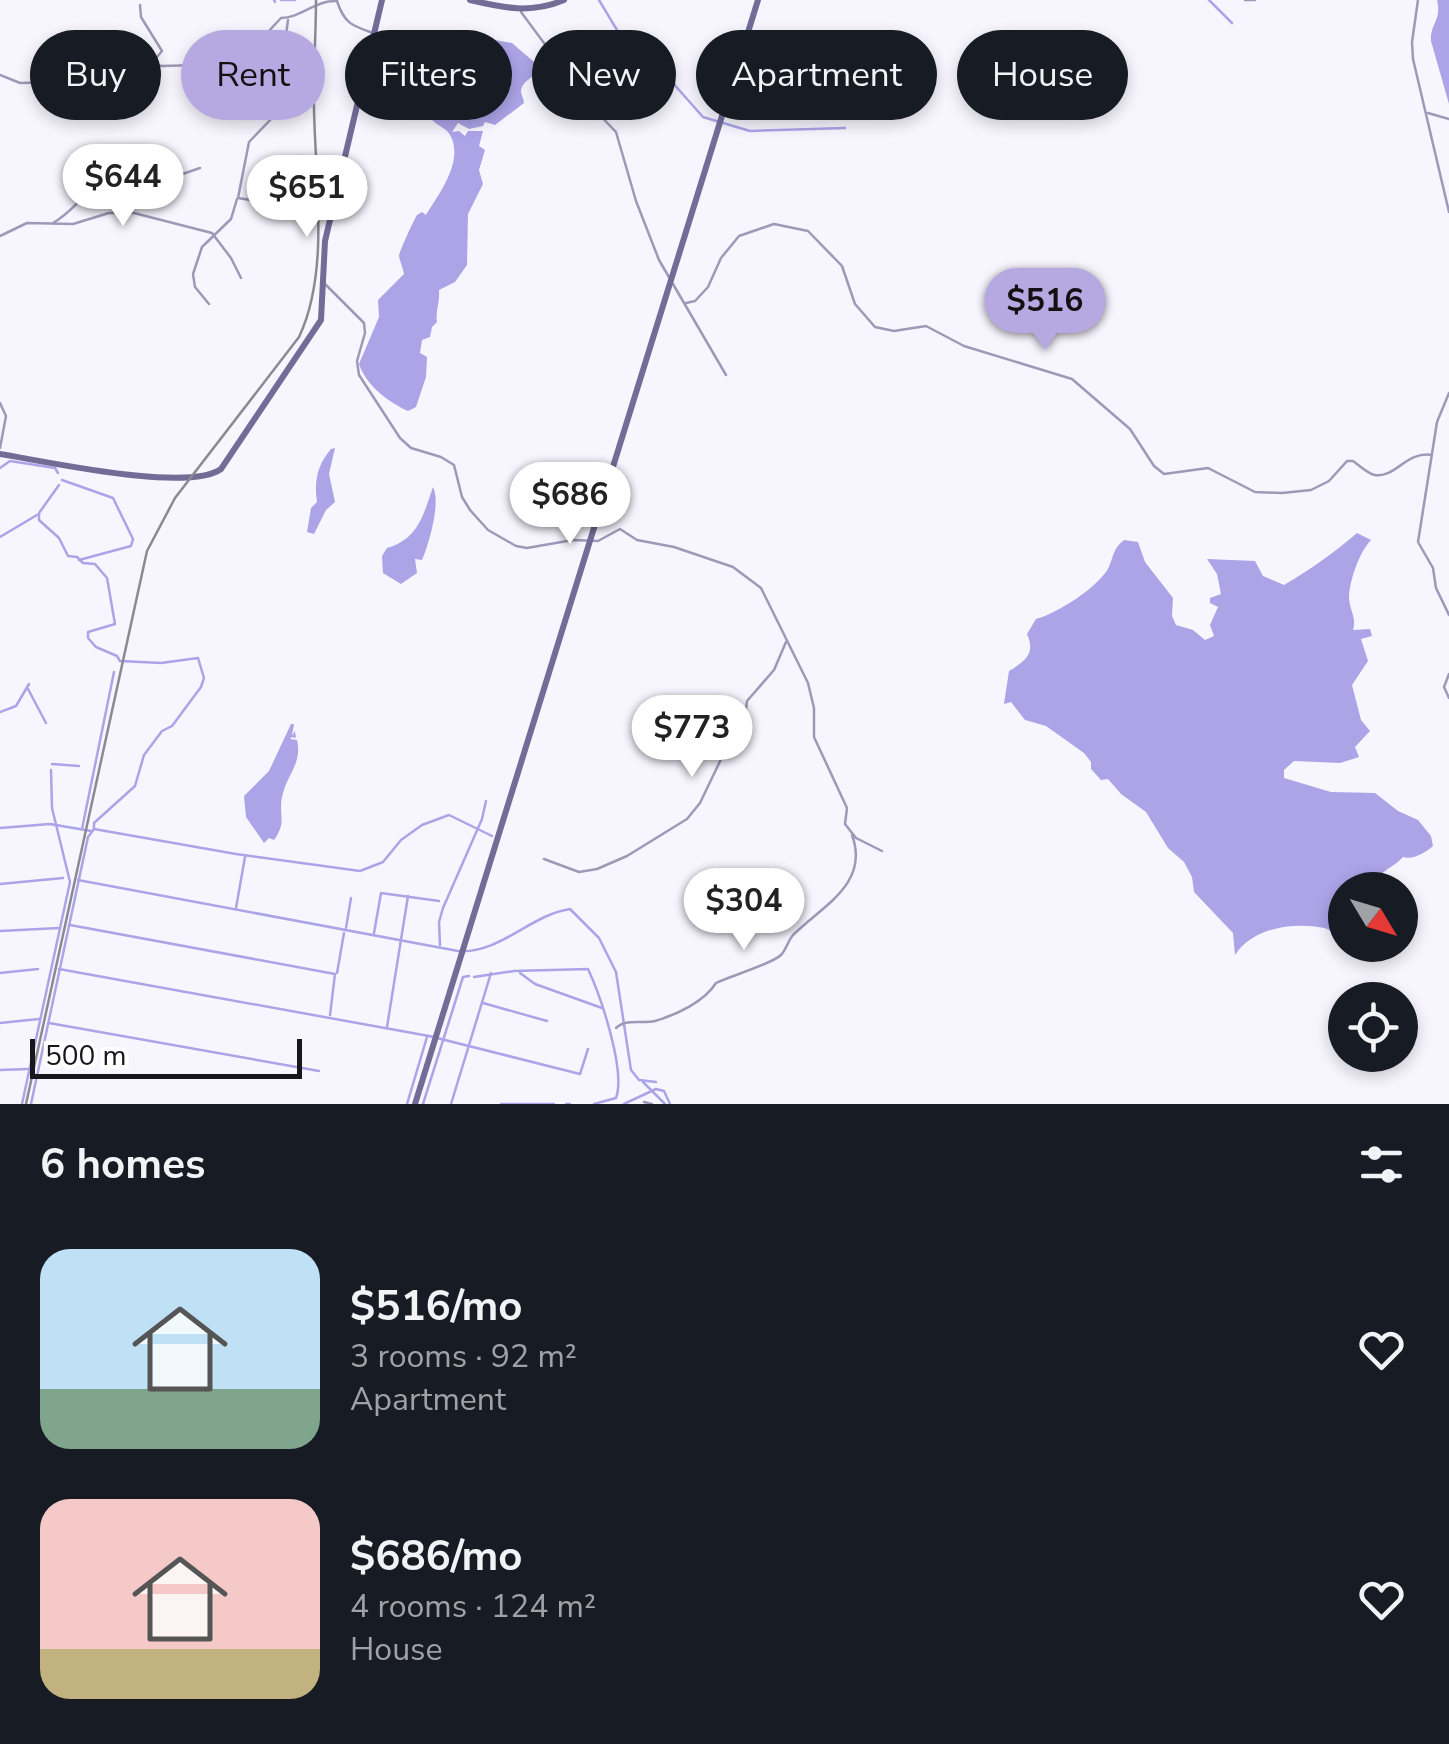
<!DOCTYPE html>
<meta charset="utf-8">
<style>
:root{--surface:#171b24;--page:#20242c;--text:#f1f3f6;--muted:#9ea1a6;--accent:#b6a9e1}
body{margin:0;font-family:"Nunito Sans",sans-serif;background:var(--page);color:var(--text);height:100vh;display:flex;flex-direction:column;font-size:38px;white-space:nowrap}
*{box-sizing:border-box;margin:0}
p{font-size:32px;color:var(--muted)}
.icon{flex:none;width:55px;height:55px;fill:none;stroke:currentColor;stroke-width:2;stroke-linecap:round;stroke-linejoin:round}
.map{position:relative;height:1104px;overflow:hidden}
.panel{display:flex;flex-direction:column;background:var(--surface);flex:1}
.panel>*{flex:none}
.hud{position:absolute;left:30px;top:30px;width:1390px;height:90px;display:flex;gap:20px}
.needle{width:65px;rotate:128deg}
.controls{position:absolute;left:1328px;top:872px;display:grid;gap:20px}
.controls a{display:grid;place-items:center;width:90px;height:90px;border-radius:50%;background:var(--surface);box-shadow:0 5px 15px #0003;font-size:50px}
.scale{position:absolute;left:30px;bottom:25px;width:272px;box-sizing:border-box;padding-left:10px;border:5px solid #18171e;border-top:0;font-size:28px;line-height:35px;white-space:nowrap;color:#18171e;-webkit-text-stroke:8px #fff;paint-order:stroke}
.price{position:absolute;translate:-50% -85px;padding:0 22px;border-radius:35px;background:#fff;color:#222;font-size:32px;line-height:65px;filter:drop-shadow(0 2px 5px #0008)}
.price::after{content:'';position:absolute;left:50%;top:60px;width:30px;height:22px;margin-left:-15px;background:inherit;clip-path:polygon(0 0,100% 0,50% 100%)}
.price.selected{background:var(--accent);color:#111}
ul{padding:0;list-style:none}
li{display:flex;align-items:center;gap:30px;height:250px;padding:0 40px}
li span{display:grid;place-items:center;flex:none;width:280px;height:200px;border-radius:30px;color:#555}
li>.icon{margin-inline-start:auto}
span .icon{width:120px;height:120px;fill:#fffc;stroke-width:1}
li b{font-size:42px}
h2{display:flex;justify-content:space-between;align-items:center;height:120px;padding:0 40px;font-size:42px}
.pill{padding:0 35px;border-radius:45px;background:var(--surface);box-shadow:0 5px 15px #0003;font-size:35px;line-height:90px}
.pill.selected{background:var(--accent);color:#111}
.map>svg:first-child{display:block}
.water{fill:#ada3e7}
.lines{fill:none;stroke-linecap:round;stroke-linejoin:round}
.stream{stroke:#ada3e7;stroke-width:2.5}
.minor{stroke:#9d99b7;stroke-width:2.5}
.secondary{stroke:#726c97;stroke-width:6}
.rail{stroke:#8b8a92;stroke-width:2.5}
</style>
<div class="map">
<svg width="1449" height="1104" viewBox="0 0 1449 1104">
<rect width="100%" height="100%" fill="#f7f6ff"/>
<g class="water">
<path d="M1437,0H1449V104L1431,41C1430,23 1442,21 1437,0Z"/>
<path d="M475,35L483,37L486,47L490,39L512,43L541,68C537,76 522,80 521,91C521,95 524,99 524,103L495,125L485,122L483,126L469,129L458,123L452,132L459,131L465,136L468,131H483L479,146L485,150L479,170L483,184L468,214L467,265L455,282L439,290C440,302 435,314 437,322L432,327L430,337L422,340L420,353L427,357L426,377L416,407L408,411C388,402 366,385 359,364L379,317L378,300L404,274C403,268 400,262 399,256C399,252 413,222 417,215L422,212L426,215C438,195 465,161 450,135C446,128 438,126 432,120C423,80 453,62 475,35Z"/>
<path d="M335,448L329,474L335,502L326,510L314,534L307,532L311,508L317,502C314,482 317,465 331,449Z"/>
<path d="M433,487C441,502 429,544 422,560L415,559L417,573L401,584L383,573L382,556L387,548C418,539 423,516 433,487Z"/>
<path d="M1357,533L1371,540C1359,553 1350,579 1349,597C1349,609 1357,618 1353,630L1370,629L1372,636L1361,639L1368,661L1352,685L1361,720L1370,731L1355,747L1359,757L1340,763L1294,761L1284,770V778L1331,792L1375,793L1398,811L1418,820L1431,836L1433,846C1425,853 1413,860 1403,857C1395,866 1386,868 1378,878L1380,890H1345V940C1339,937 1330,929 1324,928C1294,922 1253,927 1235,955L1233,933L1194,892L1192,877L1184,862L1168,848L1146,812L1121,794L1108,779L1101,780L1091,769V762L1084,753L1046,726L1025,720L1011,702L1004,704L1009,671C1025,661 1036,654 1027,634L1036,619C1056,614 1099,587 1109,567C1114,555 1113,549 1124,540L1138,542L1145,562L1173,598L1172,616L1176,625L1193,630L1205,640L1214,636L1210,625L1218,607L1210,603V598L1221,594L1217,574L1207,559L1255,561L1263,576L1284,585C1311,569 1334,553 1357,533Z"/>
<path d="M291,724H294L292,736L295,731L296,738L292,737L290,739L297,740C302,763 289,772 283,793C277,813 288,821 274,840L269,838L264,843L246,817L244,796L269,771Z"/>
</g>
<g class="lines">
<g class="stream">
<path d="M274,0L275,2"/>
<path d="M281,0H295"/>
<path d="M599,0L623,40L664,73L703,117L750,131L845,128"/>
<path d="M1209,0L1232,23"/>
<path d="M0,468L10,461L55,468L58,473"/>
<path d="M62,480L113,498L133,539L131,546L79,560"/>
<path d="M59,485L39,513V520L59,538L68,556L77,557L83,563L95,564L107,578L115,624L88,632V638L96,647L117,656L120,661L161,663L198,658L204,678L201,687L172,726L162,731L144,755L135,786L94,823V829"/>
<path d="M0,537L37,515"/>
<path d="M28,689L46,723"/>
<path d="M0,712L16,706L29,684"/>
<path d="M52,764L79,766"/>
<path d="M0,828L50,824L91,831"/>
<path d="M82,829L114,672"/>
<path d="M78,880L458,951C500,954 530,915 570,909L599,938L616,972L631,1070L639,1080L656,1082"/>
<path d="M0,884L63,878"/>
<path d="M236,908L245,857"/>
<path d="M70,925L335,974L330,1015"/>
<path d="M346,928L351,898"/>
<path d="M0,931L59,928"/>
<path d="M374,933L381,893L439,901"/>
<path d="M440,945L439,922L443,908L482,819L486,801"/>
<path d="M59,969L429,1036L580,1074L588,1049"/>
<path d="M0,973L38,969"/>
<path d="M337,973L344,933"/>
<path d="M520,973L535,984L602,1008"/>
<path d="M474,977L514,971L588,969C601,997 626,1071 616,1098L594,1104"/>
<path d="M483,1003L547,1021"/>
<path d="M0,1023L39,1019"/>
<path d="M49,1023L319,1071"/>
<path d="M387,1027L408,896"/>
<path d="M0,1070L29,1069"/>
<path d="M643,1082L665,1104"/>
<path d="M22,1104L70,882L52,808L51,770"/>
<path d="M31,1104L88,837L94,829L236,854L360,871L383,862L401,840L422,825L449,815L492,836"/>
<path d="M407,1104L427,1037"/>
<path d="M423,1104L463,977L469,976"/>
<path d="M451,1104L491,973"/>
<path d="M501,1104H554"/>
<path d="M566,1104H570"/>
<path d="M624,1104L656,1089L664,1091L670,1104"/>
</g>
<g class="minor">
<path d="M1245,0H1255"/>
<path d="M1418,0L1412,42L1413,59L1449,212"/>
<path d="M337,1C344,23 352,26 373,33"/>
<path d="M140,5L141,17L162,51L152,63"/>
<path d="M521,12L590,105L616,132L636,201L659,260L726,375"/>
<path d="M288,20L275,115L249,142L238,198L288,206L298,156"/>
<path d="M0,75L20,83L57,82L84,72L108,71L146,63L162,66L197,65L254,47L281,18C301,18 315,0 337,1"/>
<path d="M364,81L401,94L411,76L410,70L373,54"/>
<path d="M1428,113L1449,119"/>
<path d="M53,223C78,210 94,174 126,178C137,179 146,186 156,190L171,178L200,168"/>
<path d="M0,236L27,223L73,224L109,213H134L212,233L231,258L241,278"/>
<path d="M325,284L364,323L365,333L357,361L359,375L400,438L411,448L441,457L454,465L462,497L470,510L488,530L516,546L527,548L573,540L598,541L620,529L637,540L674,547L733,567L761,588L808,683L814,708V737L847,808L845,824L856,838L882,851"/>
<path d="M686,303L695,301L708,287L721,258L739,236L774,224L808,231L842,266L855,304L875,327L894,331L926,326L964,346L1072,379L1130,429L1154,466L1164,474L1208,468L1255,492L1282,493L1311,490L1329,481L1347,461H1353C1359,465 1368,474 1375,475C1396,478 1406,451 1432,455"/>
<path d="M209,304L195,287L193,274L202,247L231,219L237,199"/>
<path d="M1449,393L1437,422L1418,542L1433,568L1436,588L1449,615"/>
<path d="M0,403L6,416L0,448"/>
<path d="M1449,674L1444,687L1449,698"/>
<path d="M544,859L579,872L597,869L627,856L687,819L700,803L723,755L743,735L747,701L774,670L786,642"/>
<path d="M616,1028C627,1018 641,1024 655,1021C676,1015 704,1002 716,983C730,976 772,964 781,955C786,950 788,941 793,935C822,906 870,884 852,835"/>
<path d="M644,1102L652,1104"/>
</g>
<g class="secondary">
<path d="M470,0C504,8 531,14 564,0"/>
<path d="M0,454C44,461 188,493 221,469L321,320L325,241L382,0"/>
<path d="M415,1104L758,0"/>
</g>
<path class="rail" d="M26,1104L147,551L175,498L299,337C330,272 315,179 314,108C313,72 316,36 316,0"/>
</g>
</svg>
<div class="controls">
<a><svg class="needle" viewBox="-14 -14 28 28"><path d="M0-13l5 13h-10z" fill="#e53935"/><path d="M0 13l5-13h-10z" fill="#9ea1a6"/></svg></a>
<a><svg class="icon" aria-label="locate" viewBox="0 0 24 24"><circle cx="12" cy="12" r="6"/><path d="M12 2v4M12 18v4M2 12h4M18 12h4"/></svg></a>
</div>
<div class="scale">500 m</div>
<b class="price" style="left:123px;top:229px">$644</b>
<b class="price" style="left:307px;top:240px">$651</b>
<b class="price selected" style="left:1045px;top:353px">$516</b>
<b class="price" style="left:570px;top:547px">$686</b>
<b class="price" style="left:692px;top:780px">$773</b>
<b class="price" style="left:744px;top:953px">$304</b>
<div class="hud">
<a class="pill">Buy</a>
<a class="pill selected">Rent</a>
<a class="pill">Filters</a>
<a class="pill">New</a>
<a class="pill">Apartment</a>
<a class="pill">House</a>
</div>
</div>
<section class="panel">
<h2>6 homes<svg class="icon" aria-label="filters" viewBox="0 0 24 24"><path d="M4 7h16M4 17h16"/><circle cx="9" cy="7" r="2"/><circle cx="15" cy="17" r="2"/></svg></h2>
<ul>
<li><span style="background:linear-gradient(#bfe0f5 70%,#7fa58c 0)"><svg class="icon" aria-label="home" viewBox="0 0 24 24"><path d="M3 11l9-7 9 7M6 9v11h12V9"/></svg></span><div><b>$516/mo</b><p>3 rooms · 92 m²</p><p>Apartment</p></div><svg class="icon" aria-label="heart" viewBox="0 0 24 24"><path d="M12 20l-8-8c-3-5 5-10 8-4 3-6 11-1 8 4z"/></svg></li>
<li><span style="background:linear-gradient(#f6c9c9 75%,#c2b280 0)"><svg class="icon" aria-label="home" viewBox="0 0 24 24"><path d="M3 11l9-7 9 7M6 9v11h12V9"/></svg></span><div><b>$686/mo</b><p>4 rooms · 124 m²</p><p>House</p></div><svg class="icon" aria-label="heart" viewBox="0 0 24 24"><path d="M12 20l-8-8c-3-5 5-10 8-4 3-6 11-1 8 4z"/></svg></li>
</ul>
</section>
